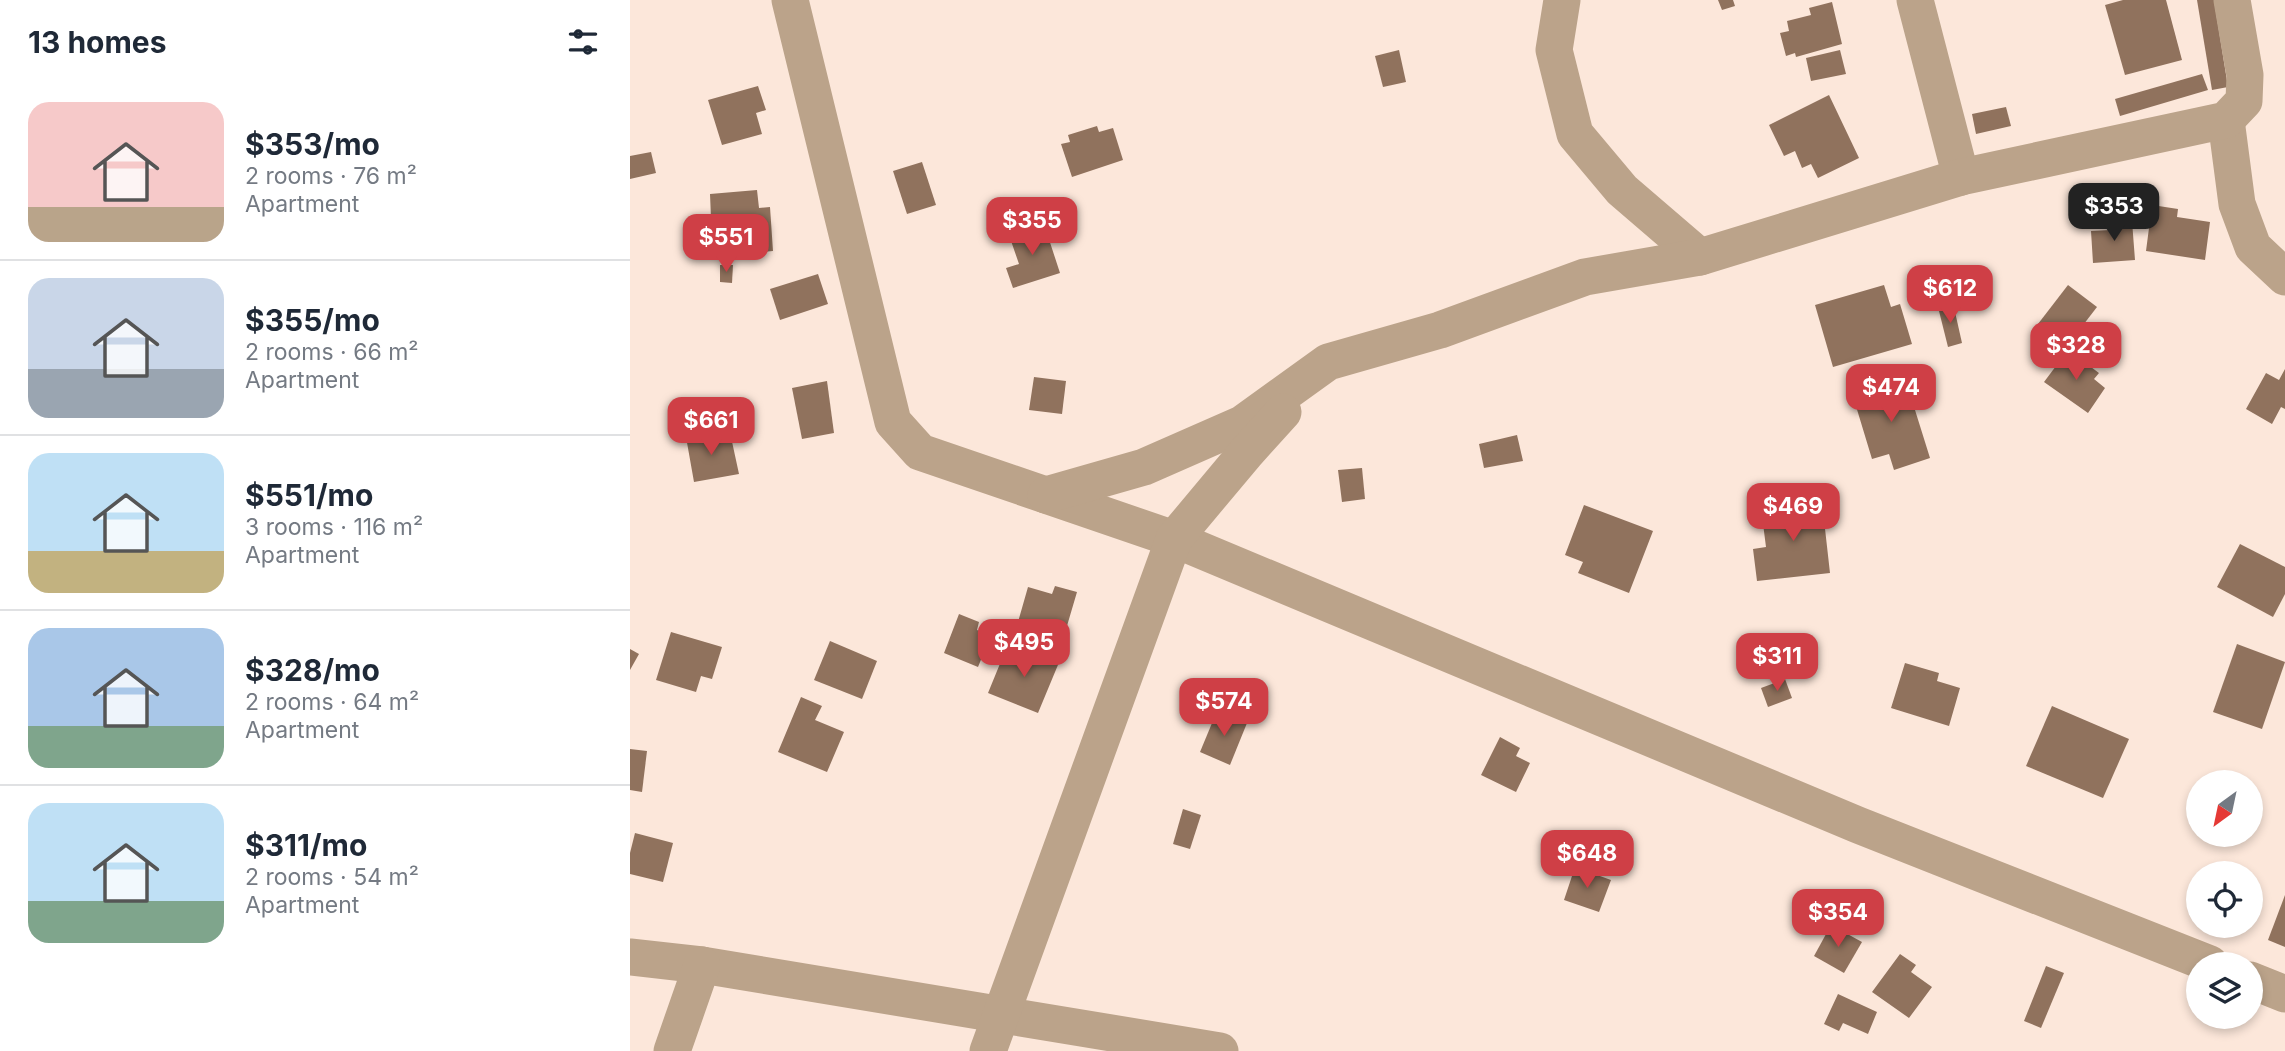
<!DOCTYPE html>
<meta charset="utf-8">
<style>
:root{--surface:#fff;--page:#f6f6f7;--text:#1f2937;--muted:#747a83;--line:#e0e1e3;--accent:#cf3f46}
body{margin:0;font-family:Inter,sans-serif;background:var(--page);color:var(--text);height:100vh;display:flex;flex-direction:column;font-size:26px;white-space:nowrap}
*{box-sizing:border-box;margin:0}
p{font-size:23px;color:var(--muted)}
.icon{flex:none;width:38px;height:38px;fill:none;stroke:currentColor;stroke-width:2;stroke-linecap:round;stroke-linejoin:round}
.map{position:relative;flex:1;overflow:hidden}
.details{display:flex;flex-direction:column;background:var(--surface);width:630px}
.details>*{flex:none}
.needle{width:46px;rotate:213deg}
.fabs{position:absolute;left:1556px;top:770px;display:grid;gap:14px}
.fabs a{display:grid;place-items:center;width:77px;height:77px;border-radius:50%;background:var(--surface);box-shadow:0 4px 10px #0003;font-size:35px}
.price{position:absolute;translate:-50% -60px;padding:0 16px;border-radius:14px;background:var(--accent);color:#fff;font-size:23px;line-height:46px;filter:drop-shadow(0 2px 4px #0008)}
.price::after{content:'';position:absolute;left:50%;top:42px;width:21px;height:16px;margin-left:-10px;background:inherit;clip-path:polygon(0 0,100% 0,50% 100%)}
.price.selected{background:#222;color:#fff}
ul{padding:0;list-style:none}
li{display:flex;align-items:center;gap:21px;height:175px;padding:0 28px}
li+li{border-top:2px solid var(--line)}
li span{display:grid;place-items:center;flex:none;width:196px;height:140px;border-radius:21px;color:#555}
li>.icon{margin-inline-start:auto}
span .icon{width:84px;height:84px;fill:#fffc;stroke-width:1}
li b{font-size:30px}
h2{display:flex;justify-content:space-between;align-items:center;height:84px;padding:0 28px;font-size:30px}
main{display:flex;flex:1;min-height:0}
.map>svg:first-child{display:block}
.building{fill:#90725d}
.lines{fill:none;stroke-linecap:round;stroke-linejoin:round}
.minor{stroke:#bba38a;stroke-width:37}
</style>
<main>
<section class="details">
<h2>13 homes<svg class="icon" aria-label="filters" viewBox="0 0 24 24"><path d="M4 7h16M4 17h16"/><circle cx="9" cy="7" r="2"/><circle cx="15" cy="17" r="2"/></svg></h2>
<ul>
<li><span style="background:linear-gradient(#f6c9c9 75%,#b9a48a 0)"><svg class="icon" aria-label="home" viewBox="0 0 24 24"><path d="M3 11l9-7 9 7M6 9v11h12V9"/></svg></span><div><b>$353/mo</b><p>2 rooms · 76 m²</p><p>Apartment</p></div></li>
<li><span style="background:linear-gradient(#c9d6e8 65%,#9aa5b1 0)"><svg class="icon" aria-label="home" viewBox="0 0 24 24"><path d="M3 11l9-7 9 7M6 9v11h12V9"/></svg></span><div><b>$355/mo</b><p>2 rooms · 66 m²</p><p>Apartment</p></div></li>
<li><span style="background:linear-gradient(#bfe0f5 70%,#c2b280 0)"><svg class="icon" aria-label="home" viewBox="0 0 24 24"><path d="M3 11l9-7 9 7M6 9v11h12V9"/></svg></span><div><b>$551/mo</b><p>3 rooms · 116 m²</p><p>Apartment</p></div></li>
<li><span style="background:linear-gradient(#a9c7e8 70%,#7fa58c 0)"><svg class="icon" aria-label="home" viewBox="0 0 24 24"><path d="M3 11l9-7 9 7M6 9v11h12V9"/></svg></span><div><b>$328/mo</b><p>2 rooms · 64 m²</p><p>Apartment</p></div></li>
<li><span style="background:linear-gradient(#bfe0f5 70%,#7fa58c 0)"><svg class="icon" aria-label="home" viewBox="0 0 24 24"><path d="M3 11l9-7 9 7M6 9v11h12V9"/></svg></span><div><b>$311/mo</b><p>2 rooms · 54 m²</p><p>Apartment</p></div></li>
</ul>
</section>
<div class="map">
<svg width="1655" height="1051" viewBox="0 0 1655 1051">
<rect width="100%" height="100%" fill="#fce7da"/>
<g class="building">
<path d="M1088,0H1103L1105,6L1092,10Z"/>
<path d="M1493,0H1536L1552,60L1495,75L1475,5Z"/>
<path d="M1567,0H1584L1598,87L1582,90Z"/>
<path d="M1202,2L1212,44L1166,57L1165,53L1156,56L1150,33L1159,31L1157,21L1181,15L1179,8Z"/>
<path d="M769,50L776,82L753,87L745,56Z"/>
<path d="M1210,50L1216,74L1181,81L1176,58Z"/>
<path d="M1572,74L1578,90L1490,116L1485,99Z"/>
<path d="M128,86L136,110L126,113L132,134L92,145L78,100Z"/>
<path d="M1199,95L1229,158L1188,178L1181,164L1172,168L1165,151L1154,156L1139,125Z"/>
<path d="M1376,107L1381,126L1346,134L1342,114Z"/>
<path d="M467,126L469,132L483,128L493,160L442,177L431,144L440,142L438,135Z"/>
<path d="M21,152L26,173L0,179V156Z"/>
<path d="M292,162L306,205L277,214L263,171Z"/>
<path d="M127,190L129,208L140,207L143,251L94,255L92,218H81L80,194Z"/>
<path d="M1492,191L1495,205L1483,207L1481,193Z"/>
<path d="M1522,205L1548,209L1547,217L1580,222L1575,260L1516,251Z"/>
<path d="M1502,221L1505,260L1463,263L1461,231L1481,230V222Z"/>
<path d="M414,224L430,273L383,288L376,268L389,264L379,235Z"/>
<path d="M90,265H103L102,283L90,282Z"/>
<path d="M188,274L198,304L150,320L140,289Z"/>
<path d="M1254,285L1261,307L1270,304L1282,344L1203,367L1185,305Z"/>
<path d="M1438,285L1467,307L1430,355L1401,333Z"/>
<path d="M1323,303L1332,343L1318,347L1308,307Z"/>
<path d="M1438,350L1469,373L1464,379L1475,388L1458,413L1414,382Z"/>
<path d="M1655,369V409L1651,407L1642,424L1616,409L1636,373L1649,380Z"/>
<path d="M404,377L436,381L432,414L399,410Z"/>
<path d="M1275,378L1300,458L1264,470L1259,454L1242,459L1222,393Z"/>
<path d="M197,381L204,433L172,439L162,388Z"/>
<path d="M83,432L85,440L101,437L109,474L64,482L56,437Z"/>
<path d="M887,435L893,461L854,468L849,444Z"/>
<path d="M732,468L735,499L712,502L708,470Z"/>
<path d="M1192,502L1200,573L1127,581L1123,549L1136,547L1131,508Z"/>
<path d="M954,505L1023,531L999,593L948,573L953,562L935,555Z"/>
<path d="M1610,544L1655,567V594L1643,617L1587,587Z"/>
<path d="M425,586L447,592L434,636L388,622L398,587L422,594Z"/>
<path d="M329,614L349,622L347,630L361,635L348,667L314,653Z"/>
<path d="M41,632L92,647L82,679L71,676L66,692L26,680Z"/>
<path d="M200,641L247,661L232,699L184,680Z"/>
<path d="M1607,644L1655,662L1632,729L1583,712Z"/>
<path d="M0,649L9,654L0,670Z"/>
<path d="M376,649L402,659L405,650L430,660L408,713L358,693Z"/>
<path d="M1275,663L1309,673L1307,681L1330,688L1319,726L1261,708Z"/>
<path d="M1155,679L1162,698L1138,707L1131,688Z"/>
<path d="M171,697L192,706L185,720L214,732L197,772L148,752Z"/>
<path d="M1422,706L1499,739L1473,798L1396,766Z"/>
<path d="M587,711L617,723L600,765L570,752Z"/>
<path d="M870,737L890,748L886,756L900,763L886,792L851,775Z"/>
<path d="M0,749L17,751L12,792L0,790Z"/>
<path d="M553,809L571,815L560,849L543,844Z"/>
<path d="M5,833L43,843L33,882L0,874V853Z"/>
<path d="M945,867L981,880L969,912L934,900Z"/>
<path d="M1655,895V947L1638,940Z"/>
<path d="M1201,925L1232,942L1214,973L1184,956Z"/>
<path d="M1270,954L1286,965L1281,972L1302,987L1279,1018L1242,992Z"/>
<path d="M1416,966L1434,973L1411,1028L1394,1021Z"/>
<path d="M1208,994L1247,1012L1238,1034L1213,1023L1209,1031L1194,1024Z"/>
</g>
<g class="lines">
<g class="minor">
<path d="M160,0L263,422L290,452L544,539L1228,825L1580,964"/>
<path d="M932,0L924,50L945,134L992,190L1070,257"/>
<path d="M1285,0L1331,177"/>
<path d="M1596,120L1607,204L1623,247L1655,277"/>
<path d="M416,495L514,467L612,424L698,362L810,330L955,277L1070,257L1331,177L1596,120L1614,101L1615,75L1602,0"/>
<path d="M0,957L72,965L590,1051"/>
<path d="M1620,980L1655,994"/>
<path d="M42,1051L72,965"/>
<path d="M358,1051L544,539L616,453L653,412"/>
</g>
</g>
</svg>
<div class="fabs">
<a><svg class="needle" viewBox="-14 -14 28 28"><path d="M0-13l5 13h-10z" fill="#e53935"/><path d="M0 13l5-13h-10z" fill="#747a83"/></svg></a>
<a><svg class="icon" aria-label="locate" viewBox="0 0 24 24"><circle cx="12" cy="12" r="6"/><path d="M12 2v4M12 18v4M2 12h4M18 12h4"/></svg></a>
<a><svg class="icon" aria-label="layers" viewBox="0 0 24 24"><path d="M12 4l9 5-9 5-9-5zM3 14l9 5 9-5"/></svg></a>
</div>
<b class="price selected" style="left:1484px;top:243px">$353</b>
<b class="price" style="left:402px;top:257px">$355</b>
<b class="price" style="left:96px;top:274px">$551</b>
<b class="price" style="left:1320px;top:325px">$612</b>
<b class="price" style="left:1446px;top:382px">$328</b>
<b class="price" style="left:1261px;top:424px">$474</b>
<b class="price" style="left:81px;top:457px">$661</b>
<b class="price" style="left:1163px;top:543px">$469</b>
<b class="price" style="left:394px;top:679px">$495</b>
<b class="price" style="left:1147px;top:693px">$311</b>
<b class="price" style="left:594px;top:738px">$574</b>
<b class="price" style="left:957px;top:890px">$648</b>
<b class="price" style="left:1208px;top:949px">$354</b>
</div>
</main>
